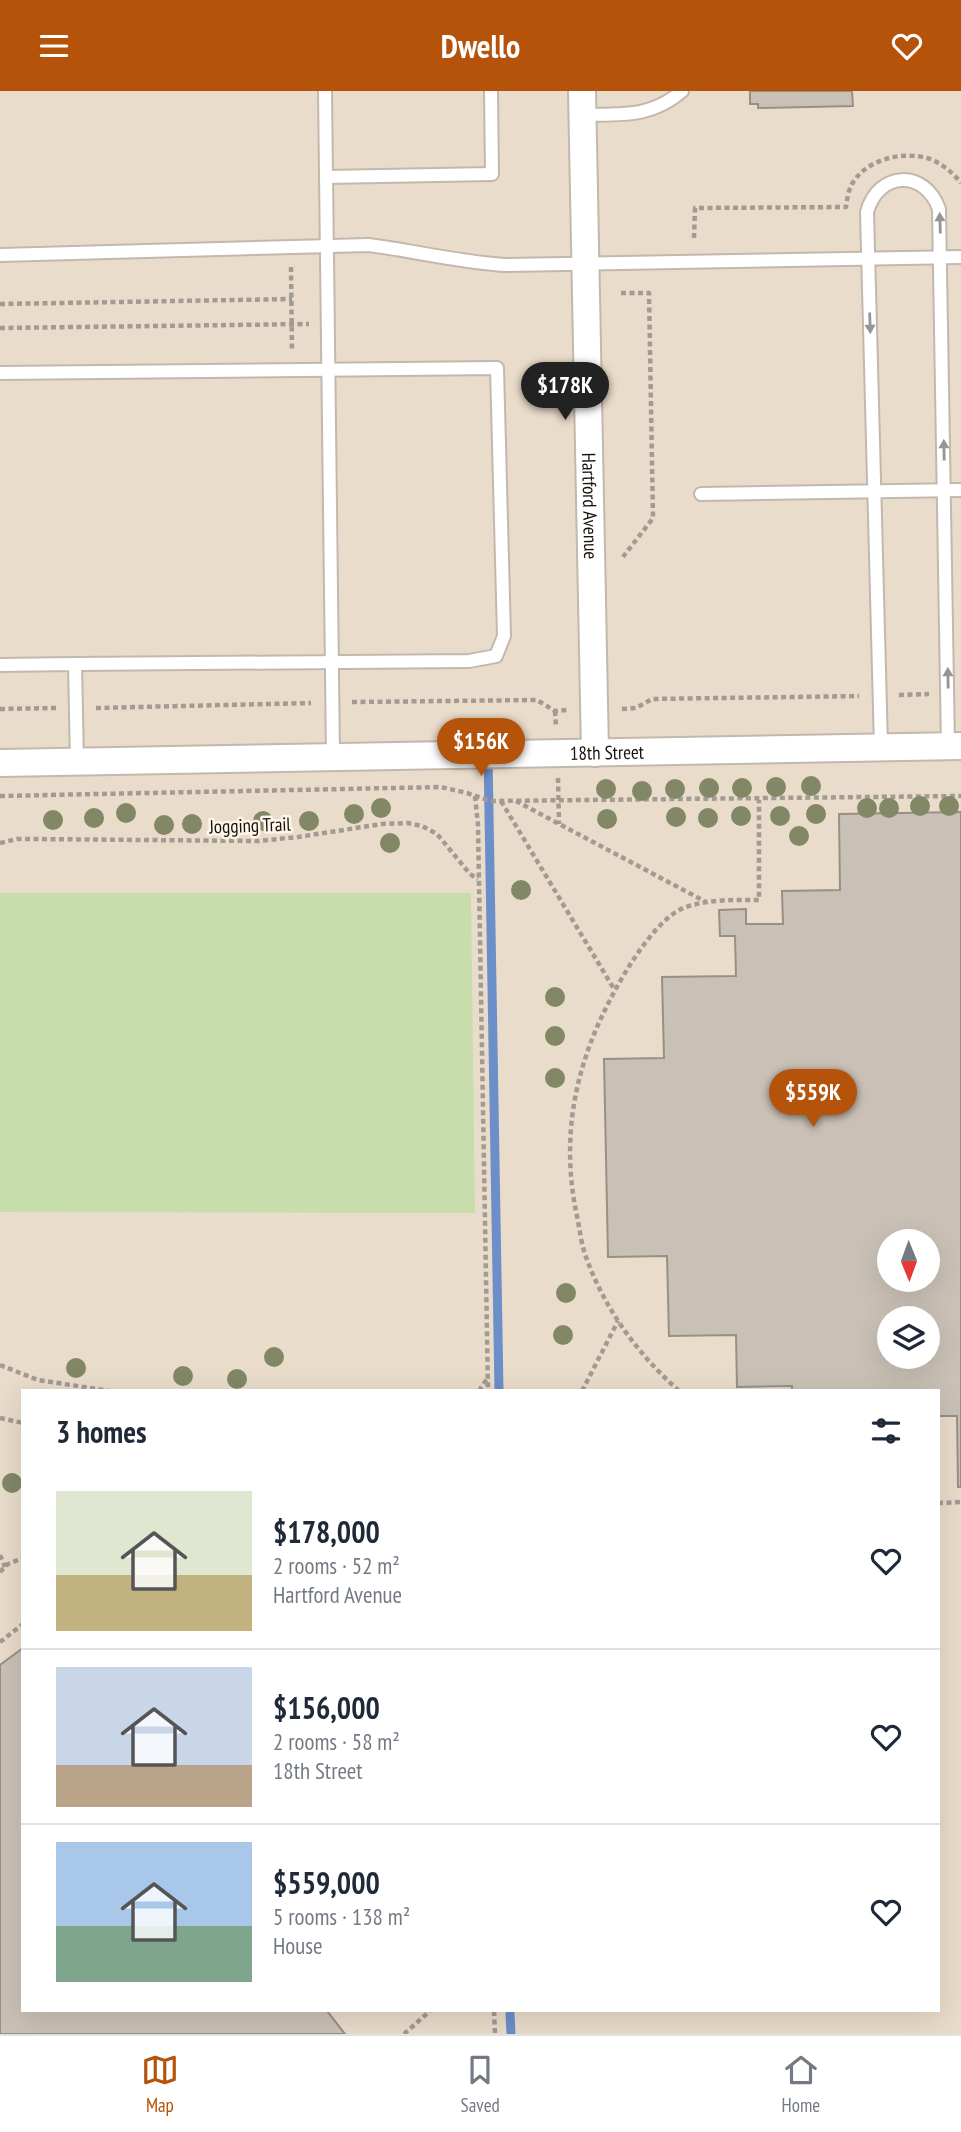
<!DOCTYPE html>
<meta charset="utf-8">
<style>
:root{--surface:#fff;--page:#f2f2f3;--text:#1f2937;--muted:#747a83;--line:#e0e1e3;--accent:#b45309}
body{margin:0;font-family:"PT Sans Narrow",sans-serif;background:var(--page);color:var(--text);height:100vh;display:flex;flex-direction:column;font-size:26px;white-space:nowrap}
*{box-sizing:border-box;margin:0}
p{font-size:23px;color:var(--muted)}
.icon{flex:none;width:38px;height:38px;fill:none;stroke:currentColor;stroke-width:2;stroke-linecap:round;stroke-linejoin:round}
.map{position:relative;flex:1;overflow:hidden}
.side{position:absolute;left:21px;top:1298px;width:919px;height:623px;display:flex;flex-direction:column;background:var(--surface);border-radius:0px;box-shadow:0 7px 28px #0002}
.side>*{flex:none}
.needle{width:46px;rotate:179deg}
.controls{position:absolute;left:877px;top:1138px;display:grid;gap:14px}
.controls a{display:grid;place-items:center;width:63px;height:63px;border-radius:50%;background:var(--surface);box-shadow:0 7px 28px #0002;font-size:35px}
.price{position:absolute;translate:-50% -60px;padding:0 16px;border-radius:24px;background:var(--accent);color:#fff;font-size:23px;line-height:46px;filter:drop-shadow(0 2px 4px #0008)}
.price::after{content:'';position:absolute;left:50%;top:42px;width:21px;height:16px;margin-left:-10px;background:inherit;clip-path:polygon(0 0,100% 0,50% 100%)}
.price.selected{background:#222;color:#fff}
ul{padding:0;list-style:none}
li{display:flex;align-items:center;gap:21px;height:175px;padding:0 35px}
li+li{border-top:2px solid var(--line)}
li span{display:grid;place-items:center;flex:none;width:196px;height:140px;border-radius:0px;color:#555}
li>.icon{margin-inline-start:auto}
span .icon{width:84px;height:84px;fill:#fffc;stroke-width:1}
li b{font-size:30px}
h2{display:flex;justify-content:space-between;align-items:center;height:84px;padding:0 35px;font-size:30px}
header{display:flex;justify-content:space-between;align-items:center;height:91px;padding:0 35px;background:var(--accent);color:#fff;font-size:32px;font-weight:700}
.menu{display:flex;justify-content:space-around;align-items:center;height:98px;border-top:2px solid var(--line);background:var(--surface);font-size:19px;color:var(--muted)}
.menu a{display:grid;justify-items:center;gap:4px}
.menu .selected{color:var(--accent)}
.map>svg:first-child{display:block}
.built{fill:#eadcca;fill-rule:evenodd}
.green{fill:#c7deac}
.lines{fill:none;stroke-linecap:round;stroke-linejoin:round}
.stream{stroke:#6c8fca;stroke-width:9}
.building{fill:#cac1b6;stroke:#989086;stroke-width:2;fill-rule:evenodd}
.service-casing{stroke:#c1b8ae;stroke-width:16}
.minor-casing{stroke:#c1b8ae;stroke-width:30}
.path{stroke:#a19b92;stroke-width:4.5;stroke-dasharray:5 3.5;stroke-linecap:butt}
.service{stroke:#fff;stroke-width:12}
.minor{stroke:#fff;stroke-width:26}
.tree{fill:#828866}
.oneway{fill:#979593}
.labels{text-anchor:middle;dominant-baseline:central;stroke-width:5;stroke-linejoin:round;paint-order:stroke}
.street-label{font-size:19px;fill:#171410;stroke:#fff6ea}
</style>
<header><svg class="icon" aria-label="menu" viewBox="0 0 24 24"><path d="M4 6h16M4 12h16M4 18h16"/></svg>Dwello<svg class="icon" aria-label="heart" viewBox="0 0 24 24"><path d="M12 20l-8-8c-3-5 5-10 8-4 3-6 11-1 8 4z"/></svg></header>
<div class="map">
<svg width="961" height="1943" viewBox="0 0 961 1943">
<rect width="100%" height="100%" fill="#f2e9dd"/>
<path class="built" d="M0,0H961V1943H0ZM889,1150H928V1188H889ZM889,1227H928V1265H889ZM23,1300H938V1920H23Z"/>
<path class="green" d="M0,802H471L475,1122L0,1121Z"/>
<g class="lines">
<g class="stream">
<path d="M488,665L499,1300"/>
<path d="M510,1923L511,1943"/>
</g>
</g>
<g class="building">
<path d="M750,0H852L853,15L758,17V13H750Z"/>
<path d="M961,721V1396H958L957,1325H938V1300H792V1295L737,1296L736,1244L669,1245L667,1165L608,1166L604,968L664,967L662,886L736,885L735,845H720L719,819L746,818V833H783L782,800L840,799L839,723ZM889,1150H928V1188H889ZM889,1227H928V1265H889Z"/>
<path d="M23,1557V1920H327L345,1943H0V1574Z"/>
</g>
<g class="lines">
<defs>
<g id="service">
<path d="M325,0L333,666"/>
<path d="M582,24C621,23 651,27 682,0"/>
<path d="M326,86L492,83L491,0"/>
<path d="M0,164L369,154C414,160 459,171 505,174L961,166"/>
<path d="M0,282L497,277L504,545L496,565L469,570L75,573"/>
<path d="M701,403L961,399"/>
<path d="M0,574L75,573L77,671"/>
<path d="M881,656L867,121C878,80 925,78 939,118L948,655"/>
</g>
<g id="minor">
<path id="s1" d="M582,0L595,662"/>
<path id="s2" d="M0,672L961,655"/>
</g>
</defs>
<use href="#service" class="service-casing"/>
<use href="#minor" class="minor-casing"/>
<g class="path">
<path d="M694,147L695,117L846,116C847,109 848,101 851,95C864,68 904,59 930,68C943,73 953,82 961,92"/>
<path d="M291,176L292,261"/>
<path d="M621,202H649L653,427L623,466"/>
<path d="M0,213L292,208"/>
<path d="M0,237L309,233"/>
<path d="M899,604L929,603"/>
<path d="M352,611L537,609L555,620L567,619"/>
<path d="M96,617L311,612"/>
<path d="M0,618L56,617"/>
<path d="M622,618L636,617L652,608L859,605"/>
<path d="M555,620L556,636"/>
<path d="M558,687L559,733"/>
<path d="M0,705L441,696L467,702L490,710L961,705"/>
<path d="M475,705L478,734L488,1300"/>
<path d="M501,710L614,898"/>
<path d="M516,710L706,811"/>
<path d="M0,752L17,748H32L259,750L298,746L382,733L408,732L422,735L437,743L470,783L478,788"/>
<path d="M0,1274L38,1289L110,1300"/>
<path d="M479,1300L488,1286"/>
<path d="M582,1300L618,1230"/>
<path d="M679,1300C638,1263 605,1219 586,1166C582,1155 580,1142 578,1130C557,1037 579,957 628,877C640,858 663,824 686,816C709,808 735,809 759,809V709"/>
<path d="M0,1327L23,1332"/>
<path d="M938,1412L961,1411"/>
<path d="M0,1464L5,1476"/>
<path d="M0,1481L8,1473L23,1467"/>
<path d="M0,1551L23,1533"/>
<path d="M494,1920L495,1943"/>
<path d="M404,1943L430,1920"/>
</g>
<use href="#service" class="service"/>
<use href="#minor" class="minor"/>
</g>
<g class="tree">
<circle cx="811" cy="695" r="10"/>
<circle cx="776" cy="696" r="10"/>
<circle cx="709" cy="697" r="10"/>
<circle cx="742" cy="697" r="10"/>
<circle cx="606" cy="698" r="10"/>
<circle cx="675" cy="698" r="10"/>
<circle cx="642" cy="700" r="10"/>
<circle cx="920" cy="715" r="10"/>
<circle cx="949" cy="715" r="10"/>
<circle cx="381" cy="717" r="10"/>
<circle cx="867" cy="717" r="10"/>
<circle cx="889" cy="717" r="10"/>
<circle cx="126" cy="722" r="10"/>
<circle cx="354" cy="723" r="10"/>
<circle cx="816" cy="723" r="10"/>
<circle cx="741" cy="725" r="10"/>
<circle cx="780" cy="725" r="10"/>
<circle cx="676" cy="726" r="10"/>
<circle cx="94" cy="727" r="10"/>
<circle cx="708" cy="727" r="10"/>
<circle cx="607" cy="728" r="10"/>
<circle cx="53" cy="729" r="10"/>
<circle cx="263" cy="730" r="10"/>
<circle cx="309" cy="730" r="10"/>
<circle cx="192" cy="733" r="10"/>
<circle cx="164" cy="734" r="10"/>
<circle cx="799" cy="745" r="10"/>
<circle cx="390" cy="752" r="10"/>
<circle cx="521" cy="799" r="10"/>
<circle cx="555" cy="906" r="10"/>
<circle cx="555" cy="945" r="10"/>
<circle cx="555" cy="987" r="10"/>
<circle cx="566" cy="1202" r="10"/>
<circle cx="563" cy="1244" r="10"/>
<circle cx="274" cy="1266" r="10"/>
<circle cx="76" cy="1277" r="10"/>
<circle cx="183" cy="1285" r="10"/>
<circle cx="237" cy="1288" r="10"/>
<circle cx="12" cy="1392" r="10"/>
</g>
<defs><path id="oneway-solid" d="M-6-.8H1V-3.2L6.5 0L1 3.2V.8H-6Z" transform="scale(1.75)"/></defs>
<g class="oneway">
<use href="#oneway-solid" transform="translate(940 132) rotate(-92)"/>
<use href="#oneway-solid" transform="translate(870 232) rotate(88)"/>
<use href="#oneway-solid" transform="translate(944 359) rotate(-91)"/>
<use href="#oneway-solid" transform="translate(948 587) rotate(-91)"/>
</g>
<g class="labels">
<g class="street-label">
<text stroke="none"><textPath href="#s1" startOffset="415">Hartford Avenue</textPath></text>
<text stroke="none"><textPath href="#s2" startOffset="607">18th Street</textPath></text>
<text transform="translate(250 734) rotate(-2)">Jogging Trail</text>
</g>
</g>
</svg>
<div class="controls">
<a><svg class="needle" viewBox="-14 -14 28 28"><path d="M0-13l5 13h-10z" fill="#e53935"/><path d="M0 13l5-13h-10z" fill="#747a83"/></svg></a>
<a><svg class="icon" aria-label="layers" viewBox="0 0 24 24"><path d="M12 4l9 5-9 5-9-5zM3 14l9 5 9-5"/></svg></a>
</div>
<b class="price selected" style="left:565px;top:331px">$178K</b>
<b class="price" style="left:481px;top:687px">$156K</b>
<b class="price" style="left:813px;top:1038px">$559K</b>
<section class="side">
<h2>3 homes<svg class="icon" aria-label="filters" viewBox="0 0 24 24"><path d="M4 7h16M4 17h16"/><circle cx="9" cy="7" r="2"/><circle cx="15" cy="17" r="2"/></svg></h2>
<ul>
<li><span style="background:linear-gradient(#dfe7d0 60%,#c2b280 0)"><svg class="icon" aria-label="home" viewBox="0 0 24 24"><path d="M3 11l9-7 9 7M6 9v11h12V9"/></svg></span><div><b>$178,000</b><p>2 rooms · 52 m²</p><p>Hartford Avenue</p></div><svg class="icon" aria-label="heart" viewBox="0 0 24 24"><path d="M12 20l-8-8c-3-5 5-10 8-4 3-6 11-1 8 4z"/></svg></li>
<li><span style="background:linear-gradient(#c9d6e8 70%,#b9a48a 0)"><svg class="icon" aria-label="home" viewBox="0 0 24 24"><path d="M3 11l9-7 9 7M6 9v11h12V9"/></svg></span><div><b>$156,000</b><p>2 rooms · 58 m²</p><p>18th Street</p></div><svg class="icon" aria-label="heart" viewBox="0 0 24 24"><path d="M12 20l-8-8c-3-5 5-10 8-4 3-6 11-1 8 4z"/></svg></li>
<li><span style="background:linear-gradient(#a9c7e8 60%,#7fa58c 0)"><svg class="icon" aria-label="home" viewBox="0 0 24 24"><path d="M3 11l9-7 9 7M6 9v11h12V9"/></svg></span><div><b>$559,000</b><p>5 rooms · 138 m²</p><p>House</p></div><svg class="icon" aria-label="heart" viewBox="0 0 24 24"><path d="M12 20l-8-8c-3-5 5-10 8-4 3-6 11-1 8 4z"/></svg></li>
</ul>
</section>
</div>
<nav class="menu">
<a class="selected"><svg class="icon" aria-label="map" viewBox="0 0 24 24"><path d="M3 6l6-2 6 2 6-2v14l-6 2-6-2-6 2zM9 4v14M15 6v14"/></svg>Map</a>
<a><svg class="icon" aria-label="saved" viewBox="0 0 24 24"><path d="M7 4h10v16l-5-4-5 4z"/></svg>Saved</a>
<a><svg class="icon" aria-label="home" viewBox="0 0 24 24"><path d="M3 11l9-7 9 7M6 9v11h12V9"/></svg>Home</a>
</nav>
